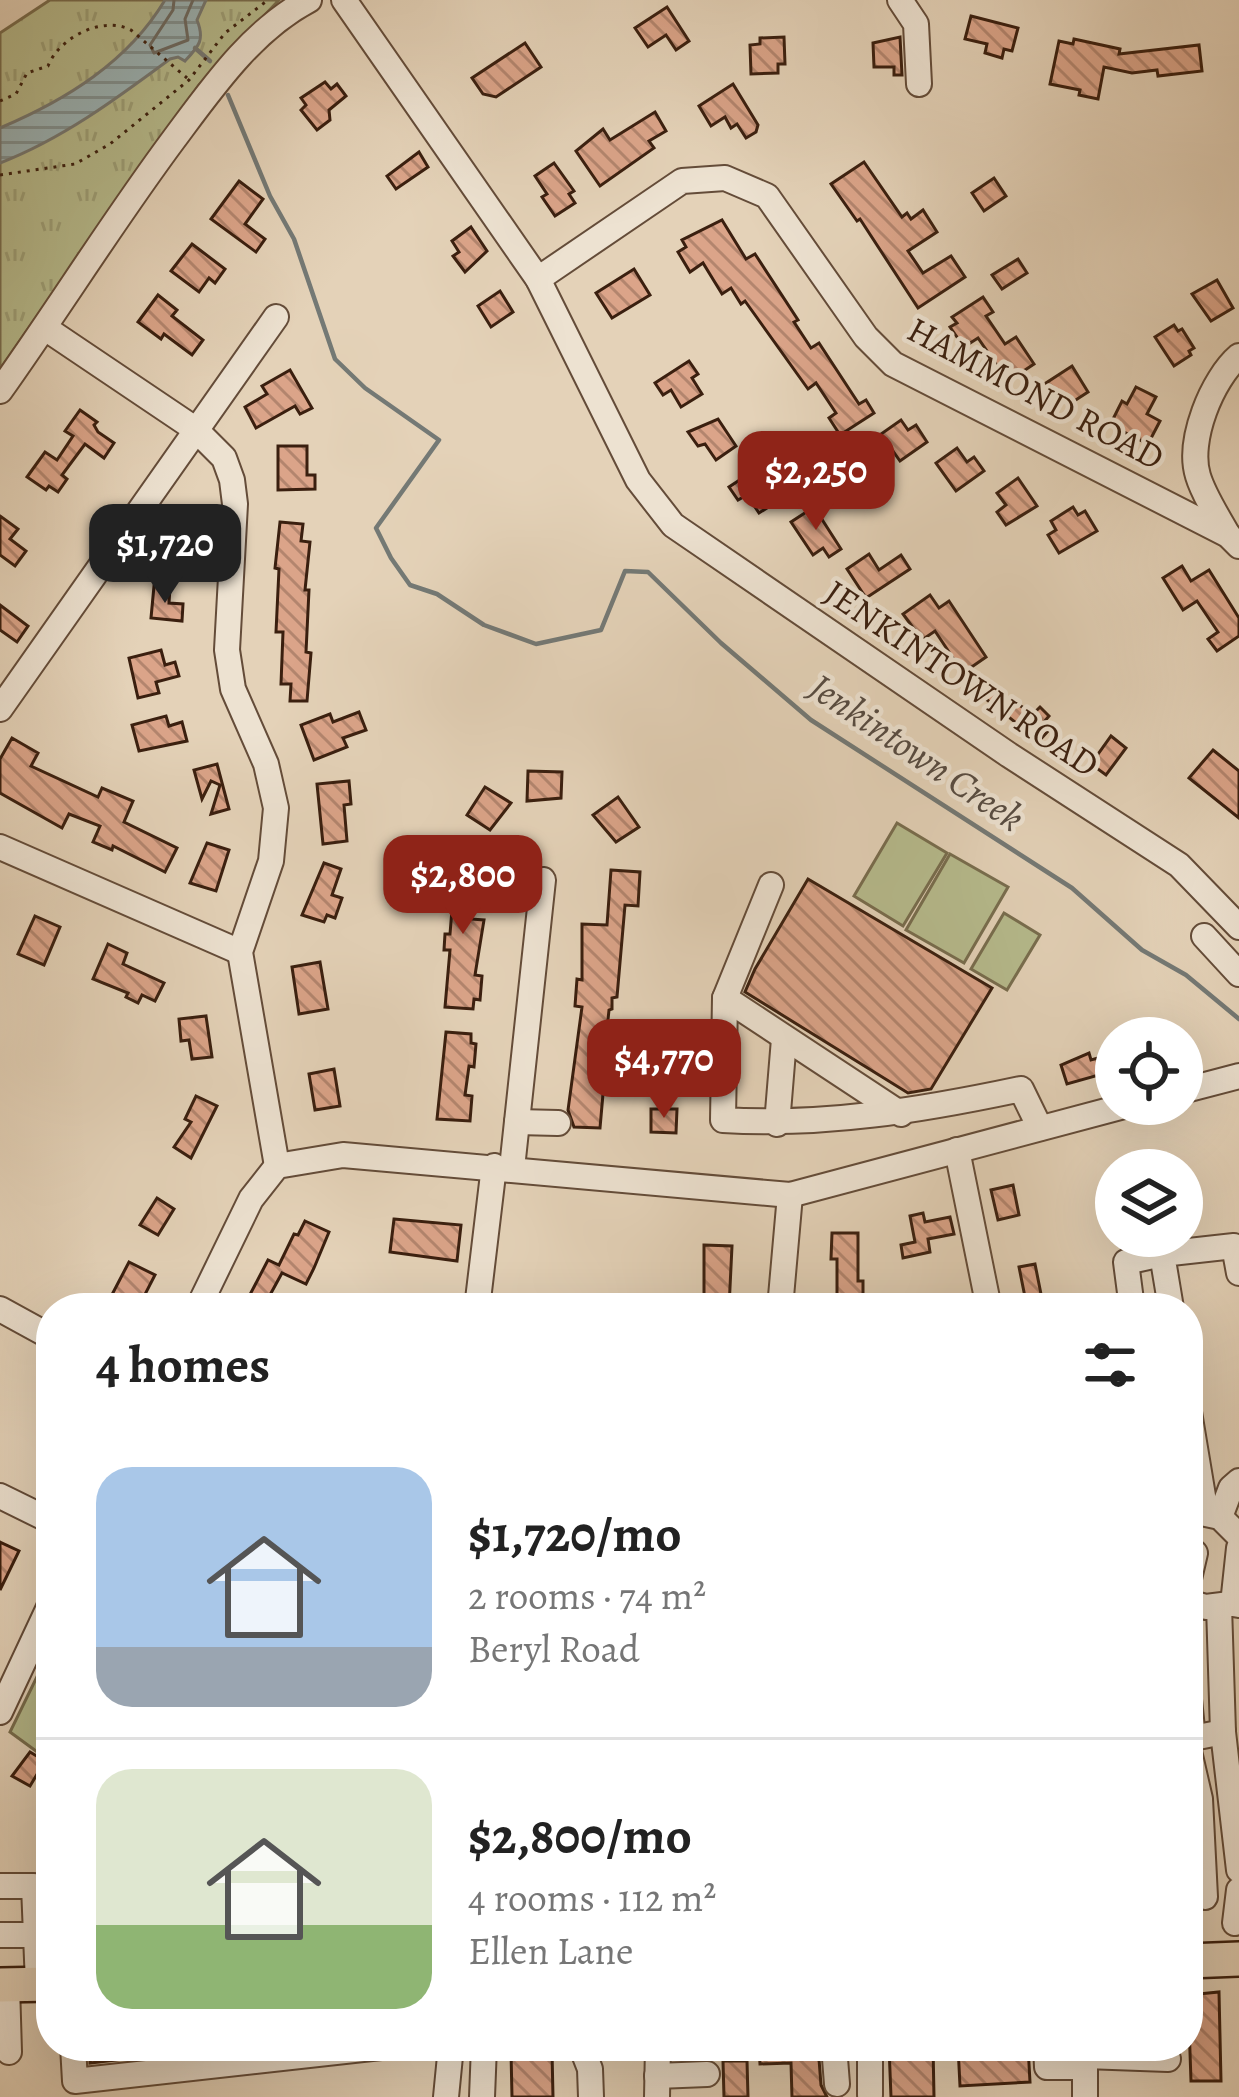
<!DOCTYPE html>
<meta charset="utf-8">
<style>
:root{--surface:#fff;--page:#f2f2f2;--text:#222;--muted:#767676;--line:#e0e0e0;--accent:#8f2418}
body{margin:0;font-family:Alegreya,serif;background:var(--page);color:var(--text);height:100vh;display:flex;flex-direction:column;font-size:45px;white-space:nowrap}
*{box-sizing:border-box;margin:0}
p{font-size:39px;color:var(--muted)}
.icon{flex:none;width:66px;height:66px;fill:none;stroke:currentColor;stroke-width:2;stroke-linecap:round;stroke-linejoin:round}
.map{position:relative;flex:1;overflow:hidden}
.side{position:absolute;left:36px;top:1293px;width:1167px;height:768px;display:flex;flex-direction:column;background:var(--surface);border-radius:48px;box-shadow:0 12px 48px #0002}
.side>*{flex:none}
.controls{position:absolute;left:1095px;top:1017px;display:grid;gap:24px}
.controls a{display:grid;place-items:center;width:108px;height:108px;border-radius:50%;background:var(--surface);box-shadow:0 12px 48px #0002;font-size:60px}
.price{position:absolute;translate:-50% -102px;padding:0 27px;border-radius:24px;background:var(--accent);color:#fff;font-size:39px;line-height:78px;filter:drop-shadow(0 3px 6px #0008)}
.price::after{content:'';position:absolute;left:50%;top:72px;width:36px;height:27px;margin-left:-18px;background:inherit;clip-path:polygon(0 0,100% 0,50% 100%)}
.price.selected{background:#222;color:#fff}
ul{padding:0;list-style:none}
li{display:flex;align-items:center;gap:36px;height:300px;padding:0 60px}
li+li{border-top:3px solid var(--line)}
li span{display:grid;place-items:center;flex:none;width:336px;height:240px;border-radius:36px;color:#555}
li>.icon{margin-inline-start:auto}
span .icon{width:144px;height:144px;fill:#fffc;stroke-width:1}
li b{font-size:51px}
h2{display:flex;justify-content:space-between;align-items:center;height:144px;padding:0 60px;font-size:51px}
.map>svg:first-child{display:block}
.park{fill:url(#park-tufts);stroke:#786d4e;stroke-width:3}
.pitch{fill:#b6bb8d;stroke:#786d4e;stroke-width:3}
.water{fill:url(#water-rules);stroke:#747975;stroke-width:3}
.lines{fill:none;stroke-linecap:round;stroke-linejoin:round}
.shore{stroke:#6a6a64;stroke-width:3}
.stream{stroke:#747975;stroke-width:4.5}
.building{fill:url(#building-back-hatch);stroke:#3a1f0f;stroke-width:3}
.minor-casing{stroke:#644c39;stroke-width:28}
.major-casing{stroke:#3a1f0f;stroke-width:38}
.path{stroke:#3a1f0f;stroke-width:3;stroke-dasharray:3 6;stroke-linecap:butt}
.minor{stroke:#ede2d1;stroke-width:24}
.major{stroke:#e4d2b8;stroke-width:33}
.labels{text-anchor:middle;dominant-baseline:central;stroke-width:9;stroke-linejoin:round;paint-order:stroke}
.street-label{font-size:36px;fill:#3a1f0f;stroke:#ede2d1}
.water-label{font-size:39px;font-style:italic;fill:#574c42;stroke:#ede2d1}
</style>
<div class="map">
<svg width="1239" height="2097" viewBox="0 0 1239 2097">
<defs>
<pattern id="park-tufts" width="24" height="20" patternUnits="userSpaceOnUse" patternTransform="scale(3)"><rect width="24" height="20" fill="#b6bb8d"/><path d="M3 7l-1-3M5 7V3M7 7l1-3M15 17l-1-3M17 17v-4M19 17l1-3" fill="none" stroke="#9da078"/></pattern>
<pattern id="water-rules" width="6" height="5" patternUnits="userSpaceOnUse" patternTransform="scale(3)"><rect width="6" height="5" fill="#9ab5b9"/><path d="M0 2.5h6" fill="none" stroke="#7f9395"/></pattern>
<pattern id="building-back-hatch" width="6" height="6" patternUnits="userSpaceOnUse" patternTransform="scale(3)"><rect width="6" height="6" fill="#dba489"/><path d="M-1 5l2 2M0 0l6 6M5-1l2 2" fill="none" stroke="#b3856e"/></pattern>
</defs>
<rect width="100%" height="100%" fill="#e4d2b8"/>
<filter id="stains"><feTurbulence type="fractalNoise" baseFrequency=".00167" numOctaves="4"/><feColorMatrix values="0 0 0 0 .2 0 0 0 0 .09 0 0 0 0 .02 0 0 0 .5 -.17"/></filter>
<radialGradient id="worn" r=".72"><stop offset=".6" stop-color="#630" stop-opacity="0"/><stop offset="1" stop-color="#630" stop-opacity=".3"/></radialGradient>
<g class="park">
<path d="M50,0H279L199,85L0,369V33Z"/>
<path d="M51,1648V1762L10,1732Z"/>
</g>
<g class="pitch">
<path d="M897,823L947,853L903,926L854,896Z"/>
<path d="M950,854L1008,887L964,963L906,930Z"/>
<path d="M1004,913L1040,935L1007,990L971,969Z"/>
</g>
<path class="water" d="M165,0H206L197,20C205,40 199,46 185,61L178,57L170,59C116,99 62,139 0,163V128C66,100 128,62 165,0Z"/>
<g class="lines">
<path class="shore" d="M174,0L173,10L150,45L154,53L188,40L185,19L193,0"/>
<g class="stream">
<path d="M195,48L210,61"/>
<path d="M228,95L270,196L294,239L335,359L365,388L439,440L376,528L391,558L410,585L437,594L484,625L536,644L601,630L625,571L648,572L721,643L811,720L1072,888L1142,950L1186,975L1239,1019"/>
</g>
</g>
<g class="building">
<path d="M667,7L689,41L676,50L666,35L648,47L635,28Z"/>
<path d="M971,16L1018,28L1012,51L1004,49L1002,58L985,53L987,44L965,39Z"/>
<path d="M784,37L785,64H778V73L751,74L750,45L760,44V38Z"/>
<path d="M900,37L902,75H894V67H874L873,43Z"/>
<path d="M1074,39L1120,49L1119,54L1199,45L1202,71L1158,76L1157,70L1132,73L1104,67L1098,99L1079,95L1080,90L1050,84L1059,41L1073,44Z"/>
<path d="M525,43L541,67L496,97L483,94L472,78Z"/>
<path d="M325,82L331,89L337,84L346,96L329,110L330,120L317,130L301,110L306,105L301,98Z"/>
<path d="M733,84L758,125L756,132L746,138L737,124L731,128L725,117L711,126L699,106Z"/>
<path d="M655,112L666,131L649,141L654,148L600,186L576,151L603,129L610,140Z"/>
<path d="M419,152L428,167L396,189L387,176Z"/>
<path d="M864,162L902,217L907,213L911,219L923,210L937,232L908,251L923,273L951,256L965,277L918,308L860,219L857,221L831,184Z"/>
<path d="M554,163L574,191L569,194L575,203L555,216L542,197L547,194L535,176Z"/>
<path d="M994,178L1006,196L984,211L972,193Z"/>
<path d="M239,181L263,199L245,224L265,239L256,252L211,219Z"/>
<path d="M722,220L746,259L755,254L798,320L794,322L811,348L819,343L859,404L866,400L874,413L840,435L829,418L836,413L816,383L808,389L745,301L741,304L731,288L722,294L703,263L690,272L678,252L686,247L682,240Z"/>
<path d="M471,227L487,251L465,272L453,256L459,252L452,241Z"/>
<path d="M192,244L225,269L215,283L209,278L199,292L171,271Z"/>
<path d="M1018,259L1027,273L1002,289L992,275Z"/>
<path d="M634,269L650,295L612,318L596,293Z"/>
<path d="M1217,280L1233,308L1211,321L1192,294Z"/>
<path d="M500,291L513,312L491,327L478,306Z"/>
<path d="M158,295L177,310L172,316L203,340L192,355L164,334L161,339L138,322Z"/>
<path d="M983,297L993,312L986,316L1005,344L1016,337L1034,364L1013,378L1008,370L1003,374L978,338L964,347L950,327L957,323L952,317Z"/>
<path d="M1174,325L1178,331L1182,329L1194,348L1189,351L1191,355L1174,366L1155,337Z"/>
<path d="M689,361L698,374L692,378L702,394L681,407L671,390L663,395L655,383Z"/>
<path d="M1072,366L1088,392L1068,405L1058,390L1053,393L1046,383Z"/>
<path d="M290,370L312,408L300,414L295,406L256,428L245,407L267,394L262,386Z"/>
<path d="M1136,387L1156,397L1147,414L1160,421L1148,444L1110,425L1122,401L1127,404Z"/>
<path d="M80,410L97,422L94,425L98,432L114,443L104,458L85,444L62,475L67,479L58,492L49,486L46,490L27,477L45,452L57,460L73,436L65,431Z"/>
<path d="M718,419L736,446L716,460L705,444L698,446L688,432Z"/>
<path d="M901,420L908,430L916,425L927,442L900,461L881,434Z"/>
<path d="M278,446H307V475H315V489L278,490Z"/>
<path d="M957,448L967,462L974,457L984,471L956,491L936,463Z"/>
<path d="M758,468L762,473L768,469L777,483L770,488L778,501L759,513L747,495L738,500L729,487Z"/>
<path d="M1018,478L1037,506L1006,525L997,512L1006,505L997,493Z"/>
<path d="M814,507L841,549L829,557L823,548L813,555L791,522Z"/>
<path d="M1073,507L1078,515L1085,511L1097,531L1059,553L1048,535L1056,530L1051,521Z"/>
<path d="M0,516L18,529L10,539L26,551L15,566L0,555Z"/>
<path d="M169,516L187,518L183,567L161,565L162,549L154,548L155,535L167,536Z"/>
<path d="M280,522L303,524L301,541L310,542L305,590H309L306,652L311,653L307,701H290L291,684H281L283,632H276L279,569L275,568Z"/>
<path d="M869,554L879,570L901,555L910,569L866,598L847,569Z"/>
<path d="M1182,566L1191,581L1209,570L1239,618V636L1217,651L1208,639L1218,632L1197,601L1183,610L1163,578Z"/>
<path d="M154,586L170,588L169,603L183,604L182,621L151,618Z"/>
<path d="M930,595L939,608L949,601L986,657L963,673L935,631L922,640L903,614Z"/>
<path d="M0,605L28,626L17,642L0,630Z"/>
<path d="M161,650L165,665L175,662L179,676L156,682L159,693L138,698L129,658Z"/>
<path d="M984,682L1033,714L1040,707L1049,716L1043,723L1050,729L1039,741L977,692Z"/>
<path d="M359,712L366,730L343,738L347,747L314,760L301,725L330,714L333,722Z"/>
<path d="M166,716L169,726L182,722L187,741L139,751L132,725Z"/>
<path d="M1111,736L1126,748L1106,775L1091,764Z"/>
<path d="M12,738L38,753L31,766L98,797L102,788L133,801L124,822L177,848L165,872L113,846L112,850L93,842L100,826L69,814L62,828L0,793V759Z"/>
<path d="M1213,750L1239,771V818L1189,778Z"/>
<path d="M217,764L229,809L211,814L220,785L211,781L202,799L194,770Z"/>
<path d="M528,771L562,772L561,798L527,801Z"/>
<path d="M349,781L351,804L344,805L347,841L323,844L317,784Z"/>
<path d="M485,787L511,803L490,830L467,815Z"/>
<path d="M618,797L639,827L616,842L593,815Z"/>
<path d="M207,843L229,850L216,891L190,883Z"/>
<path d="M450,859L476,865L472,878L479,880L470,919L484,920L475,975L482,976L480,1000L474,999L473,1009L445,1007L450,950H444L445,934H450L453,897L441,895Z"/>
<path d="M324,863L341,869L332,895L342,898L335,918L327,915L324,922L302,915Z"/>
<path d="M611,870L640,872L638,906L625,905L617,997L612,998V1009L609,1010L606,1039L620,1040L619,1054L610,1053L609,1060H606L600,1128L574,1127L568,1110L582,1007L575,1006L577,979L582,980V924L607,925Z"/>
<path d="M808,879L992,988L931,1089L908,1093L745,992L755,969Z"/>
<path d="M35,916L60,927L44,965L18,954Z"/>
<path d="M108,944L127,953L123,964L164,983L155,1001L142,995L138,1003L126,997L128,993L93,979Z"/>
<path d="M320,962L328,1009L299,1014L292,967Z"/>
<path d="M206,1016L212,1057L192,1059L189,1040L181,1041L179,1019Z"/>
<path d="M446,1032L471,1034V1043L476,1044L474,1067L469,1066L465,1095L472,1096L470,1121L437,1119Z"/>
<path d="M1089,1053L1091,1060L1116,1053V1091L1108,1093L1102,1074L1067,1084L1061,1065Z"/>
<path d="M334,1069L340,1106L315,1110L309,1074Z"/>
<path d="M196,1096L217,1106L191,1158L174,1147L191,1122L185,1119Z"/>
<path d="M651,1109H677L676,1133L651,1132Z"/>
<path d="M1013,1185L1019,1215L998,1220L991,1190Z"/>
<path d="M157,1198L174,1209L158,1235L140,1225Z"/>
<path d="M923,1213L925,1222L950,1217L954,1234L928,1239L930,1252L903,1258L901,1245L915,1242L910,1216Z"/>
<path d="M394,1219L461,1225L457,1261L390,1252Z"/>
<path d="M305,1221L329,1232L314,1268L306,1284L282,1273L270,1295L295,1308H243L268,1260L279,1265L294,1234L298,1235Z"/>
<path d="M832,1233H858V1281H863V1307H837V1259H831Z"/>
<path d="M704,1245L732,1246L729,1308L704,1307Z"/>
<path d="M129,1262L155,1275L138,1308H105Z"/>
<path d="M1035,1264L1041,1294L1025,1297L1019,1267Z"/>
<path d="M0,1542L19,1551L0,1590Z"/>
<path d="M30,1752L45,1761L30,1786L12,1776Z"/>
<path d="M1219,1992L1221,2081H1191L1188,1995Z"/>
<path d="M90,2046H124L125,2059L90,2063Z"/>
<path d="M759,2046H818L821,2085L827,2097H792L791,2063L760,2064Z"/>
<path d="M889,2046H933L934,2097H891Z"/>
<path d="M958,2046H1028L1030,2082L960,2086Z"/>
<path d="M552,2051L553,2097H512L511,2052Z"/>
<path d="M723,2061H747L748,2097H724Z"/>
</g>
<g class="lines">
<defs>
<g id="minor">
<path d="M344,0L538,279L638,480L673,525L1009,755L1179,865L1239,927"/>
<path d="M900,0L916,24L919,84"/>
<path d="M538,279L682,181L725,178L767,196L866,337L893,364L1228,535L1239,546"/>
<path d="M45,328L195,429L224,458L232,480L235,504L227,650L233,689L266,764L276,808L271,861L240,952L277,1166"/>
<path d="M0,391C59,308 113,221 174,139C212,88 252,30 309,0"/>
<path d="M1228,535C1218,517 1204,496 1198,476C1187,441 1212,379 1239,356"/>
<path d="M0,709L276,317"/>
<path d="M0,847L240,952"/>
<path d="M771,885L725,998L723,1120C825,1126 922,1110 1021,1089L1040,1128"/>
<path d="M1204,936L1239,974"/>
<path d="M725,998L901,1114"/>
<path d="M1182,1091L1239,1076"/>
<path d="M517,1122L558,1123"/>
<path d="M777,1124L784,1039"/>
<path d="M957,1150L989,1308"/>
<path d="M512,1168L543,880"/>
<path d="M198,1308L251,1199L277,1166L343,1155L790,1195L1132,1104"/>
<path d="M477,1308L494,1166"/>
<path d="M780,1308L790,1195"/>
<path d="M1132,1308L1126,1262L1162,1254"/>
<path d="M1171,1308L1162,1254L1234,1246L1239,1273"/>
<path d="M0,1309L51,1337"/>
<path d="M1188,1406L1206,1514L1220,1517L1239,1536"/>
<path d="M0,1496L51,1521"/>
<path d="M1220,1517L1231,1488L1239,1481"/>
<path d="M1239,1548L1233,1604L1239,1605"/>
<path d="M1188,1551L1195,1553L1188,1583"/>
<path d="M1188,1602L1206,1607L1230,1604"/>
<path d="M1188,1690L1193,1738"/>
<path d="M0,1712L51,1603"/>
<path d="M1223,1732L1239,1870"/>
<path d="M1188,1739L1223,1732L1219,1606"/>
<path d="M1188,1747L1200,1799L1205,1897"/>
<path d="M0,1886H34L38,1984"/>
<path d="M1235,1923L1239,1890"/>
<path d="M0,1935H34"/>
<path d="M7,1985L9,2052"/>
<path d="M73,2046L75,2081L390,2046"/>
<path d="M581,2046L590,2069L591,2097"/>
<path d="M834,2046L837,2084"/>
<path d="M870,2046V2095"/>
<path d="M1046,2046L1047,2067H1085"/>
<path d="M1085,2056L1168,2059"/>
<path d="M657,2076L707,2074"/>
<path d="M446,2097L451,2046"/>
<path d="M482,2097L484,2046"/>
<path d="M657,2097L658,2046"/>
<path d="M1085,2097V2054"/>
</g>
<g id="major">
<path d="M1188,1961L1239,1959"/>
<path d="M0,1985L51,1984"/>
</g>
</defs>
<use href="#minor" class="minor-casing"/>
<use href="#major" class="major-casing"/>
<g class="path">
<path d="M0,101L16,94L27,73L48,66C59,38 102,15 131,30L187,78"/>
<path d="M0,175L75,164L110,144L189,80L225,33L268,0"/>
</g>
<use href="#minor" class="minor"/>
<use href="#major" class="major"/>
</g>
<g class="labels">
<g class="street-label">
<text transform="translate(1036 393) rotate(28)">HAMMOND ROAD</text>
<text transform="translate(962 678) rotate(34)">JENKINTOWN ROAD</text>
</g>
<g class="water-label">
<text transform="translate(917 752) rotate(34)">Jenkintown Creek</text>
</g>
</g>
<rect width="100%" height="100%" filter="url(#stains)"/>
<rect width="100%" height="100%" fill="url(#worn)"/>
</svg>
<div class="controls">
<a><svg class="icon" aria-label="locate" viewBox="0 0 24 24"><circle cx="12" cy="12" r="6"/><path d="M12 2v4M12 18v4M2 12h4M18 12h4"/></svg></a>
<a><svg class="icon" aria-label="layers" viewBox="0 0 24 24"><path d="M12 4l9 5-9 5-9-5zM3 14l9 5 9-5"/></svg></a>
</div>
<b class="price" style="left:816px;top:533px">$2,250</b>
<b class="price selected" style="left:165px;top:606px">$1,720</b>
<b class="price" style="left:463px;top:937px">$2,800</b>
<b class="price" style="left:664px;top:1121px">$4,770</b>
<section class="side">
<h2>4 homes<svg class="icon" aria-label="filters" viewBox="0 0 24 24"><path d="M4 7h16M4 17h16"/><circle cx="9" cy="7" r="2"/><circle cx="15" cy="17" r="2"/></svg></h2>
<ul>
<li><span style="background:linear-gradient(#a9c7e8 75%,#9aa5b1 0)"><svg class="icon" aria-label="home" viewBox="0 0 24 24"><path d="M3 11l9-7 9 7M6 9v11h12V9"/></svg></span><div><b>$1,720/mo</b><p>2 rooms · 74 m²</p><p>Beryl Road</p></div></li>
<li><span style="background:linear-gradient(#dfe7d0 65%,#8fb573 0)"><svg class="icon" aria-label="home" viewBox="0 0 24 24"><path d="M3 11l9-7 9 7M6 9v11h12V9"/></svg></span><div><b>$2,800/mo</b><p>4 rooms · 112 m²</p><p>Ellen Lane</p></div></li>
</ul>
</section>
</div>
